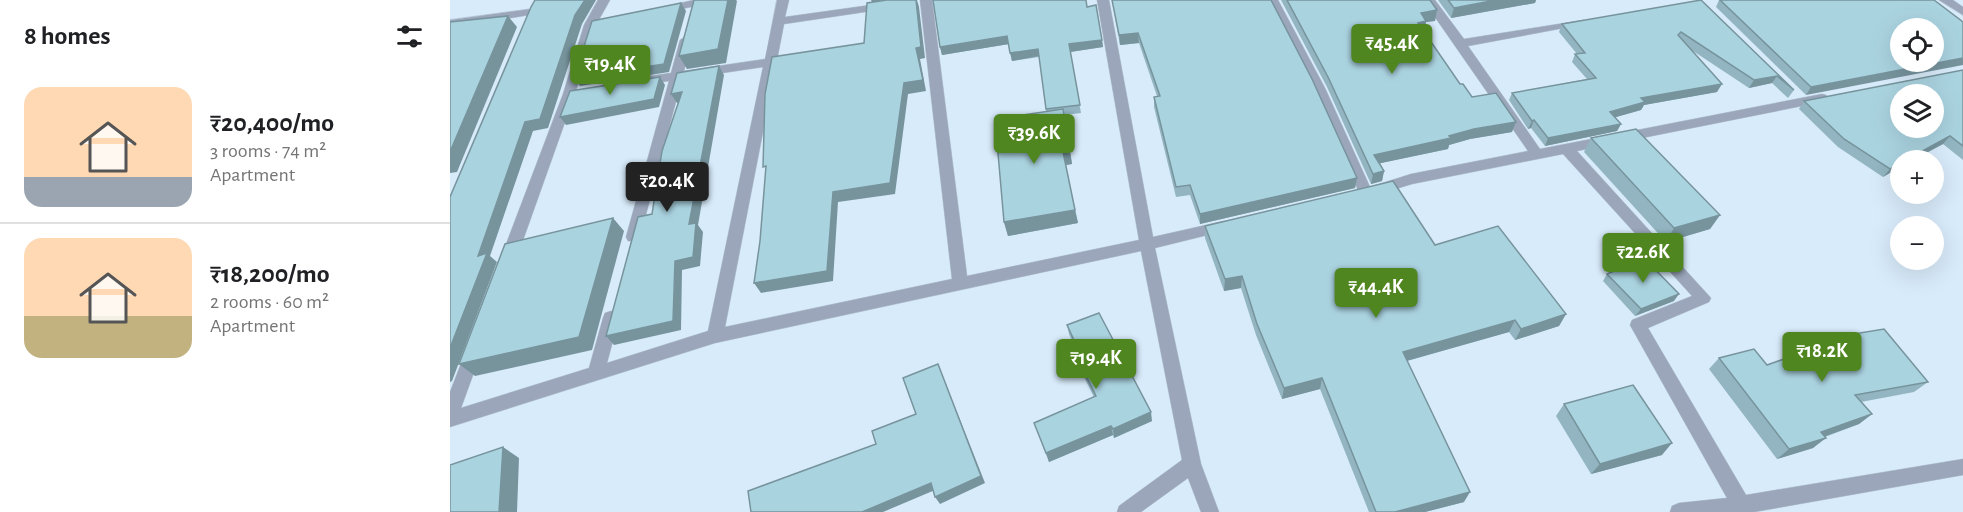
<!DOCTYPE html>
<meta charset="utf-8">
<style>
:root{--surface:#fff;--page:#f2f2f2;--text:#202124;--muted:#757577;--line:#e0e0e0;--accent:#50861f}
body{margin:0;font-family:"Alegreya Sans",sans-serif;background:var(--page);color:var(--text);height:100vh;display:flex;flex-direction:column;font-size:22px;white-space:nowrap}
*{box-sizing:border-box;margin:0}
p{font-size:20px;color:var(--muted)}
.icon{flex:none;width:33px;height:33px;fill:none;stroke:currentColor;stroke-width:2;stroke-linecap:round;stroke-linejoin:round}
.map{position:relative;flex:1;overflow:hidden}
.drawer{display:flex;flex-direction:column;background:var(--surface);width:450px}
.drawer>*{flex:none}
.fabs{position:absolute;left:1440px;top:18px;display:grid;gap:12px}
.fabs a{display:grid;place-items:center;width:54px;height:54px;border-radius:50%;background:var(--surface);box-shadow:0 6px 24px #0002;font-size:30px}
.price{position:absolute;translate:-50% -51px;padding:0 14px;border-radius:6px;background:var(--accent);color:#fff;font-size:20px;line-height:39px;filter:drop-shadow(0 2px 3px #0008)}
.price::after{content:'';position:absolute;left:50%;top:36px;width:18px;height:14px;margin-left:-9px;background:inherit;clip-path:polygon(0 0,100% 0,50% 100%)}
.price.on{background:#222;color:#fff}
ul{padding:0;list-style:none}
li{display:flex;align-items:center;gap:18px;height:150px;padding:0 24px}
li+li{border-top:2px solid var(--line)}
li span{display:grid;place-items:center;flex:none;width:168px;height:120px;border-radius:18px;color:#555}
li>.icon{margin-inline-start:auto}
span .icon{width:72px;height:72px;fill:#fffc;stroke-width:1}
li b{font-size:26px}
h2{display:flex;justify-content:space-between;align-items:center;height:72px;padding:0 24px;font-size:26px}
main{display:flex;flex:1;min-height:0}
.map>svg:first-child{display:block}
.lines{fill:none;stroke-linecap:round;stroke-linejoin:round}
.minor-casing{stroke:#b6c8d6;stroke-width:1}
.minor{fill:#9ba6bb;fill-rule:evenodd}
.wall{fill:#92b5c1}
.shaded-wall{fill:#77949d}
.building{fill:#aad3e0;stroke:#77949d;stroke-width:1.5;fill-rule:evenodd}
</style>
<main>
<section class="drawer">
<h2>8 homes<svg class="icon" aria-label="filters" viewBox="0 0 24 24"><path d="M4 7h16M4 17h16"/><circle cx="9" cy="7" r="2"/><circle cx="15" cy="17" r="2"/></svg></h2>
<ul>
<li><span style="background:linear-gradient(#ffd9b3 75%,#9aa5b1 0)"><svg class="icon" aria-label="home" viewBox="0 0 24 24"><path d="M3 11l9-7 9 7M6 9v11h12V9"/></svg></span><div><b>₹20,400/mo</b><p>3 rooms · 74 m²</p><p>Apartment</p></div></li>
<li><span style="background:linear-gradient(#ffd9b3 65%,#c2b280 0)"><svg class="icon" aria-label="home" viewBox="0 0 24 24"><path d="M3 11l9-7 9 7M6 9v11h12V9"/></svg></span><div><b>₹18,200/mo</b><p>2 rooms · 60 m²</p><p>Apartment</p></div></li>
</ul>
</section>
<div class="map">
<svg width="1513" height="512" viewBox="0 0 1513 512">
<rect width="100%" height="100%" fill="#d8ebfa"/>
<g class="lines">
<defs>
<g id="minor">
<path d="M148,0H160L146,25L125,94L66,260L63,264H53L50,260L113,94L134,25Z"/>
<path d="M244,0H266L264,2L213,13L207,10L209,8Z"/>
<path d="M327,0H339L335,17L435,3L441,6L435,9L334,24L275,327L502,279L470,0H482L517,276L689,240L647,0H659L703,237L774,221L779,222L781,226L779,230L774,231L705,248L751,464L769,512H751L738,478L691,512H667L669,506L732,460L691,251L265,343L0,427V392L17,348L23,346L29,348L31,353L11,408L139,368L153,318L155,313L161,311L167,313L169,318L157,363L258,331L313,67L232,79L190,237L188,241H178L176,237L219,81L192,85L186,81L192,77L221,73L230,40L236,36L242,40L234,71L315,59Z"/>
<path d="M816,0H828L875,88L920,187L961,174L1078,151L973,0H985L1014,39L1134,20V24L1130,25L1018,46L1090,149L1372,94L1376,95L1378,98L1372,102L1127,151L1261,298L1259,302L1198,328L1296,495L1513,459V475L1304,512H1220L1222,506L1229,503L1277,498L1180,325L1182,320L1242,296L1113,154L962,184L926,195L922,194L916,198L911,197L863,88Z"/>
<path d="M1489,0H1503L1513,7V15Z"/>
<path d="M81,9L87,12L85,14L0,28V20Z"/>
</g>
</defs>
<use href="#minor" class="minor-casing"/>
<use href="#minor" class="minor"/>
</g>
<g class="wall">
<path d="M662,0L907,178L905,188L750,224L740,195L726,197L704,107V97L707,96L689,43L670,45Z"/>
<path d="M831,0H980L987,10L985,21L976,22L974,31L1010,84L1022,97L1062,132L1020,139L999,145L998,149L930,163L934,171L932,181L921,184L877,87Z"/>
<path d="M988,0H1086L1085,3L1001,18Z"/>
<path d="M1251,0L1344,90L1338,98L1322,83L1299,88L1240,49L1267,92L1194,105L1191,110L1165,117L1171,124L1167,131L1095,146L1081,128L1078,129L1059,100L1062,93L1137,79L1122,62L1125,54H1127L1109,32L1112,24Z"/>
<path d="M1269,0H1484L1356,95L1266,7Z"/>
<path d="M637,7L652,40L653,47L620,52L631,113L614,115L622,164L616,165L628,223L558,236L554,222L596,111L589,57L562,61L559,44L492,55L490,47Z"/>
<path d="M1513,70V160L1493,144L1463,160H1450V167L1433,177L1388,147L1349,109L1354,101Z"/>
<path d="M1141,138L1270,215L1260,229L1216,242L1134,152Z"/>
<path d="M755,226L985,245L1116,314L1109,326L1065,340L1059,332L957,361L1014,502L975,512H919L870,389L832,399L806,335L791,288L774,291L755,238Z"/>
<path d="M1157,274L1224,301L1185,316L1153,281Z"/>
<path d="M617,325L702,421L664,438L663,435L599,462L584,423L644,397L634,377L632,368L634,367L619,334Z"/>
<path d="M1379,338L1478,382L1464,392L1411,402L1422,414L1409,424L1375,437L1363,448L1327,459L1259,369L1269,358L1317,365L1371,346Z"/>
<path d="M1114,404L1212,455L1141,474L1106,416Z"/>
</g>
<g class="shaded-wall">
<path d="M135,0H146L132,24L98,128L83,131L40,256L47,262L2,381L0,382V348L28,256L75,122L125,15Z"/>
<path d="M278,0H286L287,1L276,63L237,69L229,56Z"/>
<path d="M421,0H437L422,2Z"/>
<path d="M466,0H467L469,7L475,58L470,59L476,91L458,94L445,194L388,202L383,281L311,293L304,283L383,192L454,83L466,48Z"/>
<path d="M1046,0H1086L1085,3L1001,18L1004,8Z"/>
<path d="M231,3L236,11L219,72L130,86L124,78Z"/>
<path d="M987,10L985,21L976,22L974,32L966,33L971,13Z"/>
<path d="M58,16L67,27L7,172L0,173V152Z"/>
<path d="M688,33L689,43L670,45L669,35Z"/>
<path d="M557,36L559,44L492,55L490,47Z"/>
<path d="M652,40L653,47L620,52L619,44Z"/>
<path d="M588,49L589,56L562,61L560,53Z"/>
<path d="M1513,58V65L1356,95L1361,87Z"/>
<path d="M269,66L274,75L248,225L253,232L250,266L232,270L231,330L164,345L156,336L225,261L239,224Z"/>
<path d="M1327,76L1322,83L1299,88L1304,80Z"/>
<path d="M210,77L215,85L209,107L116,125L110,117Z"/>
<path d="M1272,84L1267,92L1194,105L1191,110L1156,120L1160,112L1191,98Z"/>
<path d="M232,92L238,101L227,103L221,94Z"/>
<path d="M1084,120L1081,128L1078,129L1082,121Z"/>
<path d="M1066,122L1062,132L1020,139L999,145L998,149L922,165L924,155L1024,129Z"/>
<path d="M1171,124L1167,131L1095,146L1098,138Z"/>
<path d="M1500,136L1493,144L1463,160H1456Z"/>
<path d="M620,151L622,164L616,165L613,152Z"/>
<path d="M1450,164V167L1433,177L1440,169Z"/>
<path d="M934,171L932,181L921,184L923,174Z"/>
<path d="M907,178L905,188L750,224V214Z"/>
<path d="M625,210L628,223L558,236L554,222Z"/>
<path d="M1270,215L1260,229L1216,242L1224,228Z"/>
<path d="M163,218L174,231L142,350L25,376L9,364Z"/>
<path d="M792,276L791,288L774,291L775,279Z"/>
<path d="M1229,294L1224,301L1185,316L1191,309Z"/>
<path d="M1116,314L1109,326L1065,340L1071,329Z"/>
<path d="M1065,320L1059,332L949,363L953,352Z"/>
<path d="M488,364L535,483L490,504L485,497Z"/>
<path d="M872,378L870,389L832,399L834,388Z"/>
<path d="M701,412L702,421L664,438L663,429Z"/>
<path d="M1422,414L1409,424L1359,442L1371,432Z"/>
<path d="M661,426L663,435L599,462L596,453Z"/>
<path d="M1376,438L1363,448L1327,459L1339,449Z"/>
<path d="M1222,443L1212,455L1141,474L1150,464Z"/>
<path d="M53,447L69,458L67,512H49Z"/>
<path d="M481,483L485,490L433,512H412Z"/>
<path d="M1020,492L1014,502L975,512H945Z"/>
</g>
<g class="building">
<path d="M85,0H135L125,15L90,119L75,122L28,256L37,253L0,348V197L81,7Z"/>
<path d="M244,0H278L268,49L229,56Z"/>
<path d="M437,0H466L471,47L466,48L473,80L454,83L440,183L383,192L377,271L304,283L310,241L316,166L313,167L315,94L322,57L414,43L417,3Z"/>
<path d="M483,0H636L637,7L646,5L652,40L619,44L630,105L596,109L588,49L560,53L557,36L490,47Z"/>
<path d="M662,0H821L862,79L907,178L750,214L740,185L726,187L704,97L710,96L688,33L669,35Z"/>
<path d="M837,0H980L987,10L971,13L976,21L968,23L1010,84H1013L1022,97L1046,93L1066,122L1024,129L999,136L1001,138L924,155L934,171L923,174L878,77Z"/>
<path d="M998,0H1046L1004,8Z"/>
<path d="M1251,0L1344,90L1327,76L1304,80L1231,32L1228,35L1272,84L1191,98L1195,102L1160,112L1171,124L1098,138L1084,120L1082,121L1062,93L1146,78L1125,54L1135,53L1112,24Z"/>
<path d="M1270,0H1484L1513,22V58L1361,87ZM1450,28H1484V62H1450Z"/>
<path d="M231,3L214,64L124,78L142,21Z"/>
<path d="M58,16L0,152V22Z"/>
<path d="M269,66L239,224L246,223L243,257L225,261L223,321L156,336L188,217L202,214L212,151L232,92L221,94L227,73Z"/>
<path d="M1513,70V146L1500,136L1456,160H1450V164L1440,169L1394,139L1354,101ZM1450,94H1484V128H1450Z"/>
<path d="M210,77L204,99L110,117L120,91Z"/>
<path d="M613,109L620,151L613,152L625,210L554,222L545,119Z"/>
<path d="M1186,129L1270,215L1224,228L1141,138Z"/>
<path d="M943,181L985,245L1048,226L1116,314L1071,329L1065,320L953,352L1020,492L945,512H926L872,378L834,388L807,324L792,276L775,279L755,226Z"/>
<path d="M163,218L129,337L9,364L55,244Z"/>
<path d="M1194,258L1229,294L1191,309L1157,274Z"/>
<path d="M649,313L701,412L663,429L661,426L596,453L584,423L646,396L632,368L636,366L617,325Z"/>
<path d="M1434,329L1478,382L1405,395L1422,414L1371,432L1376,438L1339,449L1269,358L1304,349L1317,365L1382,342L1379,338Z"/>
<path d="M488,364L531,476L485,497L481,483L412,512H301L298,491L426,444L422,431L466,414L453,378Z"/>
<path d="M1183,385L1222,443L1150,464L1114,404Z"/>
<path d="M53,447L49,512H0V465Z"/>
</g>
</svg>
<div class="fabs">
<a><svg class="icon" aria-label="locate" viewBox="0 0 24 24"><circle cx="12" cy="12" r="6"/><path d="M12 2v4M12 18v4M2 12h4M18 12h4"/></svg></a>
<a><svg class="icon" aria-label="layers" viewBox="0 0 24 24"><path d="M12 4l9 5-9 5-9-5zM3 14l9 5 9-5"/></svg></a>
<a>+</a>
<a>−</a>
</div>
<b class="price" style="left:942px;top:75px">₹45.4K</b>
<b class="price" style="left:160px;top:96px">₹19.4K</b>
<b class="price" style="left:584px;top:165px">₹39.6K</b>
<b class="price on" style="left:217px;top:213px">₹20.4K</b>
<b class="price" style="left:1193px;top:284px">₹22.6K</b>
<b class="price" style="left:926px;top:319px">₹44.4K</b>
<b class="price" style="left:1372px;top:383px">₹18.2K</b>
<b class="price" style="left:646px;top:390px">₹19.4K</b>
</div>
</main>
